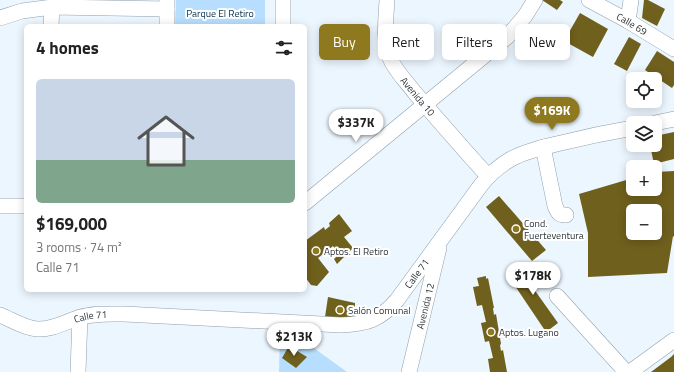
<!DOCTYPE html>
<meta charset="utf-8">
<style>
:root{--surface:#fff;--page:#f6f6f6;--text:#222;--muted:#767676;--accent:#8e791f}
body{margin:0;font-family:"Titillium Web",sans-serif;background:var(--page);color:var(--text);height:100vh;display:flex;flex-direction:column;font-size:15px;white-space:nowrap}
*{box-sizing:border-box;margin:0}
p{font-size:13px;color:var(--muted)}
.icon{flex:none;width:22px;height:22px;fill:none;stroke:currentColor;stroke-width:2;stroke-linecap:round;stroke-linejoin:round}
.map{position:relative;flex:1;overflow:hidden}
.panel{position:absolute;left:24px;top:24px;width:283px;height:268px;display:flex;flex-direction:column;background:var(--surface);border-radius:6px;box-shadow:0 2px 10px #0003}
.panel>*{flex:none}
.top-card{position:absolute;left:319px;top:24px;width:295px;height:36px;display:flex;gap:8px}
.tools{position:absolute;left:626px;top:72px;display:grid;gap:8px}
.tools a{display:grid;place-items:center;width:36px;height:36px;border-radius:6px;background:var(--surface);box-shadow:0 2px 10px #0003;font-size:20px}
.price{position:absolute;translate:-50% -34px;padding:0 9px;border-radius:14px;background:#fff;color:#222;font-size:13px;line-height:26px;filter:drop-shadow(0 1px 2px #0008)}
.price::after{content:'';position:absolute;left:50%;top:24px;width:12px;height:9px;margin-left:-6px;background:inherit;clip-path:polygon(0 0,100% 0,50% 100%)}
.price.selected{background:var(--accent);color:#fff}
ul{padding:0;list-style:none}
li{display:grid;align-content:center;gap:8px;height:212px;padding:0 12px}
li span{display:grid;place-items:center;height:124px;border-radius:6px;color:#555}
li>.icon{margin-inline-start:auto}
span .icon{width:72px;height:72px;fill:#fffc;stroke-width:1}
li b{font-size:17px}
h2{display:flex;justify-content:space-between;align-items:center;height:48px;padding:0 12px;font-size:17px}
.tag{padding:0 14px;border-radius:6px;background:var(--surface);box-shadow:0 2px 10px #0003;font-size:14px;line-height:36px}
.tag.selected{background:var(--accent);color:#fff}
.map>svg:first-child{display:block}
.green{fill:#b7defe}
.building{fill:#70601d;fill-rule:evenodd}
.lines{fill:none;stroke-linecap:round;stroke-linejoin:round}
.minor-casing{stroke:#909fab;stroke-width:16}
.minor{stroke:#fff;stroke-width:15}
.poi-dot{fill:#8e791f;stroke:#fff;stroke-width:1.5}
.labels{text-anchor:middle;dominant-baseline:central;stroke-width:4;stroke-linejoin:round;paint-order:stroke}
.park-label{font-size:10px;fill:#02304d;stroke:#fff}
.street-label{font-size:10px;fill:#2f353a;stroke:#fff}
.poi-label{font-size:10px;fill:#2f353a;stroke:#fff;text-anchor:start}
</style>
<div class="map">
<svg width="674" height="372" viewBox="0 0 674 372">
<rect width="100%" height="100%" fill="#ecf6fe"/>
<g class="green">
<path d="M176,0H265V26H175Z"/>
<path d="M280,330H289L347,372H279Z"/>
</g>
<g class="building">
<path d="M542,0H560L563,2L557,10Z"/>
<path d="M644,0H648L665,9L657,26L642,18Z"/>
<path d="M580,13L608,29L593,57L564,41Z"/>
<path d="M629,37L641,44L627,71L614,64Z"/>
<path d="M657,51L674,62V85L672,88L645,70Z"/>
<path d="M674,132V159L654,164L650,145H655V136Z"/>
<path d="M674,171V237L673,236L667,273L588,277V233L579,194L633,178V189H655V172ZM633,211H655V233H633Z"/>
<path d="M499,196L546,250L532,261L486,207Z"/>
<path d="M339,214L352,231L344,237L353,248L337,264L334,259L339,254L333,246L318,258L329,272L317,286L311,285L305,277V241L324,227L325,230L330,226L329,223Z"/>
<path d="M529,264L540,278L531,285L558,323L546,332L509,277Z"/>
<path d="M486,276V279L488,278L494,308H493L494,315L496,314L501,344L500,345L501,351L503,350L507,372H490L488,359L493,358L489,341L485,342L481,323L486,322L482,305L477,306L473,287L479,286L477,278Z"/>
<path d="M328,297L355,303V318L325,317Z"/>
<path d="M289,346L307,357L296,368L282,358Z"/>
<path d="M674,354V372H651L671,357Z"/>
</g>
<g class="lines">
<defs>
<g id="minor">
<path id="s1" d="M387,0C386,18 383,41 390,58C395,71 407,82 415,93C439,121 463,149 488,176"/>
<path id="s2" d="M589,0L628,21L674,49"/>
<path d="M0,18L22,11L52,7L167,9"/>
<path d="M628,21L631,0"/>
<path d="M51,26L52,7"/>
<path d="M167,26V0"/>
<path d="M283,26V0"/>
<path d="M655,123L674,119"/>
<path d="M543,147L555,206C558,213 559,215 566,215"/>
<path d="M305,203L507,37L525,16L535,0"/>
<path d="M0,206H26"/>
<path d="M557,296L626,372"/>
<path id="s3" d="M0,315C12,320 24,328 37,329C52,330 65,322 78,318C93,313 109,314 124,314L341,325C367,324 380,320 397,300L481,185C489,175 499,166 511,159C526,151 544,147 561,143C585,137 609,132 633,128"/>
<path d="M78,372L80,317"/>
<path id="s4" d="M409,372L439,248"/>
<path d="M630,372L674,340"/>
</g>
</defs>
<use href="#minor" class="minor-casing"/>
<use href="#minor" class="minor"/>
</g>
<g class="poi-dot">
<circle cx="516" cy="229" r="4"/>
<circle cx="316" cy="251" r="4"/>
<circle cx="340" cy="310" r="4"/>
<circle cx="491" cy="332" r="4"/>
</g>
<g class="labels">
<g class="park-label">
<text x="220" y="13">Parque El Retiro</text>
</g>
<g class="street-label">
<text stroke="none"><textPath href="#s2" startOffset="49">Calle 69</textPath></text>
<text stroke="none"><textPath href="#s1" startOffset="106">Avenida 10</textPath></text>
<text stroke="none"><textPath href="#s3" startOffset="443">Calle 71</textPath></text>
<text stroke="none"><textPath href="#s4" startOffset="68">Avenida 12</textPath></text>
<text stroke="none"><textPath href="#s3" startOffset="95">Calle 71</textPath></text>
</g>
<g class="poi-label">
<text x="524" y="223">Cond.<tspan x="524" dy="12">Fuerteventura</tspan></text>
<text x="324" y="251">Aptos. El Retiro</text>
<text x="348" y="310">Salón Comunal</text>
<text x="499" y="332">Aptos. Lugano</text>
</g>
</g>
</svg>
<div class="tools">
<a><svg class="icon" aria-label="locate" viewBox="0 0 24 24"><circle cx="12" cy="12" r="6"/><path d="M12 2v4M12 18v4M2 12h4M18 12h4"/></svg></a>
<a><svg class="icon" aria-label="layers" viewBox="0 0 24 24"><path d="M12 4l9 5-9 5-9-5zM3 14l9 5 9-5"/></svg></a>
<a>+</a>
<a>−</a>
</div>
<b class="price selected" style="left:552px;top:131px">$169K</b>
<b class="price" style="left:356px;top:143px">$337K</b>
<b class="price" style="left:533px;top:296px">$178K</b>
<b class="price" style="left:294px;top:357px">$213K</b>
<div class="top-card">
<a class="tag selected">Buy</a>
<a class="tag">Rent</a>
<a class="tag">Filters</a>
<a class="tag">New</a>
</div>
<section class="panel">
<h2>4 homes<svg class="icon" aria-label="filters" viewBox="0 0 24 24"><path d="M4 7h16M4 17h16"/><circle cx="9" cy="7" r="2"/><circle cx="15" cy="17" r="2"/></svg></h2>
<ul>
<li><span style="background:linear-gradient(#c9d6e8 65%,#7fa58c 0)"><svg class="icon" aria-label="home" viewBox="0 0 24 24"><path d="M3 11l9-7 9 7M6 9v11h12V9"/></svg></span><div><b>$169,000</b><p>3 rooms · 74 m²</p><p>Calle 71</p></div></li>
</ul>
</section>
</div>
